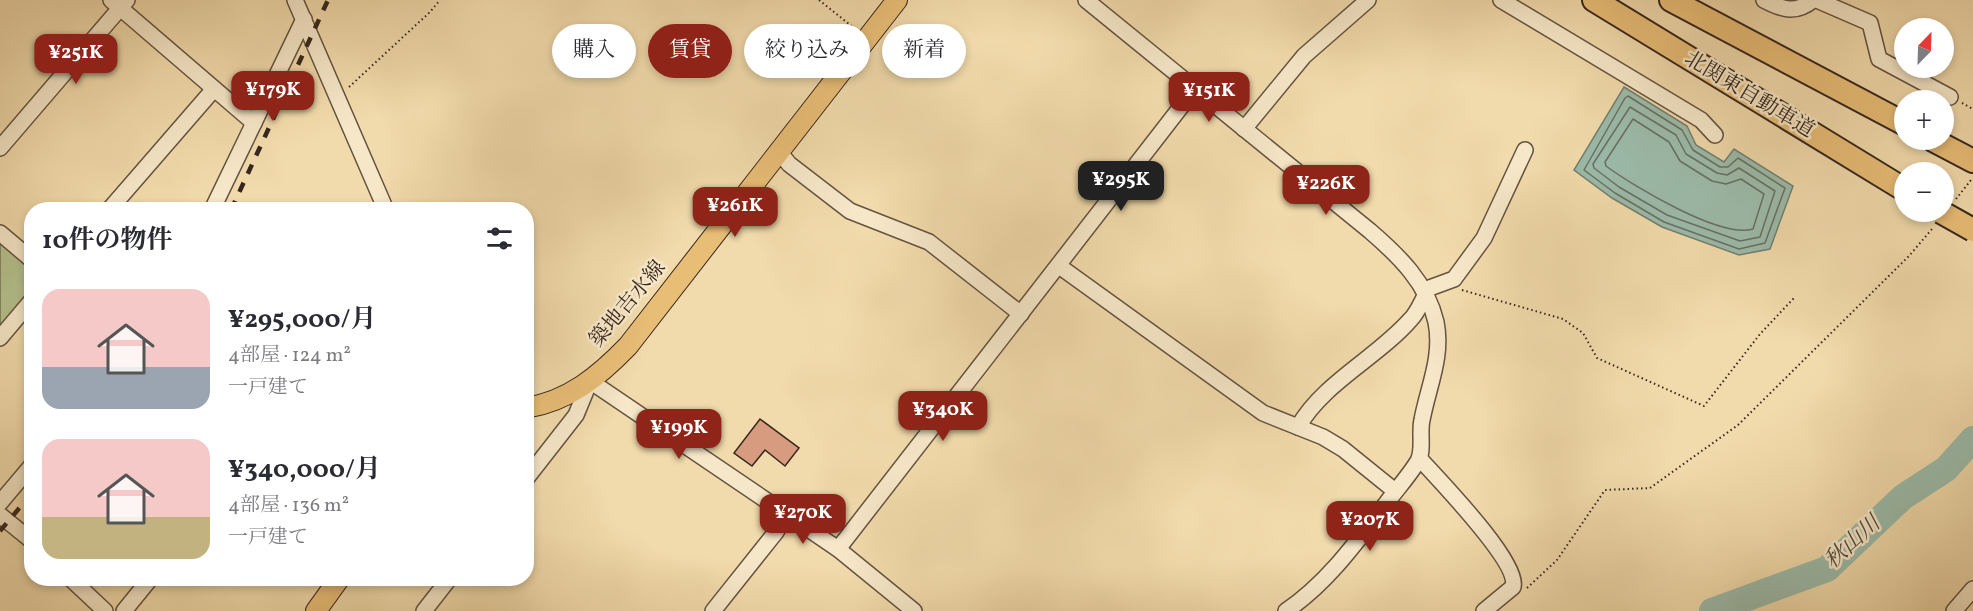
<!DOCTYPE html>
<html lang="ja">
<meta charset="utf-8">
<style>
:root{--surface:#fff;--page:#f2f2f3;--text:#2b2b33;--muted:#7c7c81;--accent:#8f2418}
body{margin:0;font-family:Vollkorn,"Noto Serif JP",serif;background:var(--page);color:var(--text);height:100vh;display:flex;flex-direction:column;font-size:22px;white-space:nowrap}
*{box-sizing:border-box;margin:0}
p{font-size:20px;color:var(--muted)}
.icon{flex:none;width:33px;height:33px;fill:none;stroke:currentColor;stroke-width:2;stroke-linecap:round;stroke-linejoin:round}
.map{position:relative;flex:1;overflow:hidden}
.details{position:absolute;left:24px;top:202px;width:510px;height:384px;display:flex;flex-direction:column;background:var(--surface);border-radius:24px;box-shadow:0 3px 9px #0003}
.details>*{flex:none}
.banner{position:absolute;left:552px;top:24px;width:570px;height:54px;display:flex;gap:12px}
.needle{width:39px;rotate:23deg}
.buttons{position:absolute;left:1894px;top:18px;display:grid;gap:12px}
.buttons a{display:grid;place-items:center;width:60px;height:60px;border-radius:50%;background:var(--surface);box-shadow:0 3px 9px #0003;font-size:30px}
.price{position:absolute;translate:-50% -51px;padding:0 14px;border-radius:12px;background:var(--accent);color:#fff;font-size:20px;line-height:39px;filter:drop-shadow(0 2px 3px #0008)}
.price::after{content:'';position:absolute;left:50%;top:36px;width:18px;height:14px;margin-left:-9px;background:inherit;clip-path:polygon(0 0,100% 0,50% 100%)}
.price.current{background:#222;color:#fff}
ul{padding:0;list-style:none}
li{display:flex;align-items:center;gap:18px;height:150px;padding:0 18px}
li span{display:grid;place-items:center;flex:none;width:168px;height:120px;border-radius:18px;color:#555}
li>.icon{margin-inline-start:auto}
span .icon{width:72px;height:72px;fill:#fffc;stroke-width:1}
li b{font-size:26px}
h2{display:flex;justify-content:space-between;align-items:center;height:72px;padding:0 18px;font-size:26px}
.pill{padding:0 21px;border-radius:27px;background:var(--surface);box-shadow:0 3px 9px #0003;font-size:21px;line-height:54px}
.pill.current{background:var(--accent);color:#fff}
.map>svg:first-child{display:block}
.green{fill:#b4c18d;stroke:#757456;stroke-width:1.5}
.water{fill:#9bbbaa;stroke:#737f72;stroke-width:1.5}
.lines{fill:none;stroke-linecap:round;stroke-linejoin:round}
.shore{stroke:#687064;stroke-width:1.5}
.river{stroke:#9bbbaa;stroke-width:26}
.building{fill:#d79b7f;stroke:#36261e;stroke-width:1.5}
.minor-casing{stroke:#655341;stroke-width:18}
.major-casing{stroke:#36261e;stroke-width:22}
.highway-casing{stroke:#36261e;stroke-width:26}
.path{stroke:#36261e;stroke-width:2;stroke-dasharray:1.5 3;stroke-linecap:butt}
.minor{stroke:#f6e7c8;stroke-width:15}
.major{stroke:#e8bd76;stroke-width:20}
.highway{stroke:#e8bd76;stroke-width:22}
.rail{stroke:#36261e;stroke-width:4.5;stroke-dasharray:10 10;stroke-linecap:butt}
.highway-bridge-casing{stroke:#36261e;stroke-width:26;stroke-linecap:butt}
.highway-bridge{stroke:#e8bd76;stroke-width:22}
.labels{text-anchor:middle;dominant-baseline:central;stroke-width:5;stroke-linejoin:round;paint-order:stroke}
.street-label{font-size:21px;fill:#36261e;stroke:#f6e7c8}
.water-label{font-size:22px;font-style:italic;fill:#4f4b41;stroke:#f6e7c8}
</style>
<div class="map">
<svg width="1973" height="611" viewBox="0 0 1973 611">
<rect width="100%" height="100%" fill="#f1daab"/>
<filter id="stains"><feTurbulence type="fractalNoise" baseFrequency=".00333" numOctaves="4"/><feColorMatrix values="0 0 0 0 .2 0 0 0 0 .09 0 0 0 0 .02 0 0 0 .5 -.17"/></filter>
<radialGradient id="worn" r=".72"><stop offset=".6" stop-color="#630" stop-opacity="0"/><stop offset="1" stop-color="#630" stop-opacity=".3"/></radialGradient>
<path class="green" d="M0,242L32,269L31,292L0,328Z"/>
<path class="water" d="M1624,87L1687,126L1696,145L1724,162L1734,149L1793,186L1770,249L1739,255L1662,227L1612,198L1574,170Z"/>
<g class="lines">
<g class="shore">
<path d="M1628,96L1682,130L1693,150L1720,167H1728L1738,158L1785,188L1765,243L1739,249L1664,222L1615,193L1584,170L1625,98Z"/>
<path d="M1630,107L1676,135L1686,154L1717,173L1727,175L1739,168L1775,191L1760,237L1740,241L1667,215L1619,187L1594,168L1593,164Z"/>
<path d="M1633,119L1669,142L1680,161L1712,181L1726,184L1741,179L1764,194L1753,229C1721,239 1633,186 1606,166L1605,162Z"/>
</g>
<path class="river" d="M1712,611L1827,569L1903,497L1946,469L1973,439"/>
</g>
<path class="building" d="M760,419L799,448L785,466L765,450L752,466L734,453Z"/>
<g class="lines">
<defs>
<g id="minor">
<path d="M111,0L254,123"/>
<path d="M295,0L386,210"/>
<path d="M1086,0L1370,231C1399,256 1427,283 1436,322C1443,357 1428,387 1422,420C1419,432 1424,450 1418,461C1409,476 1396,490 1385,505C1355,544 1327,583 1286,611"/>
<path d="M1501,0L1701,120L1715,135"/>
<path d="M1764,0C1783,10 1796,14 1813,0"/>
<path d="M1817,0L1870,23L1879,59L1950,97"/>
<path d="M1244,129L1304,56L1368,0"/>
<path d="M0,148L127,0"/>
<path d="M778,150L789,164L850,211L929,242L1021,314"/>
<path d="M109,210L214,89"/>
<path d="M212,210L304,19"/>
<path d="M0,233L32,260"/>
<path d="M1059,266L1263,413L1323,437L1343,449L1395,491"/>
<path d="M1424,290L1454,279L1484,238L1525,150"/>
<path d="M0,338L32,300"/>
<path d="M1298,427C1324,382 1377,358 1411,319C1417,313 1421,303 1425,296"/>
<path d="M1420,459C1438,479 1520,563 1513,587L1484,611"/>
<path d="M526,479L576,415L590,381L838,549L914,611"/>
<path d="M0,503L32,465"/>
<path d="M0,515L32,541"/>
<path d="M838,549L1194,90"/>
<path d="M71,579L105,611"/>
<path d="M124,611L150,579"/>
<path d="M424,611L449,579"/>
<path d="M713,611L776,532L786,514"/>
<path d="M1954,611L1973,589"/>
</g>
<g id="major">
<path d="M526,408C569,401 599,376 628,346L897,0"/>
<path d="M316,611L339,579"/>
</g>
<g id="highway">
<path d="M1594,0L1905,190"/>
<path d="M1671,0L1905,124"/>
<path d="M1933,140L1973,161"/>
</g>
</defs>
<use href="#minor" class="minor-casing"/>
<use href="#major" class="major-casing"/>
<use href="#highway" class="highway-casing"/>
<g class="path">
<path d="M819,0L854,28"/>
<path d="M349,87L430,12L440,0"/>
<path d="M1962,103L1973,109"/>
<path d="M1956,199L1971,180"/>
<path d="M1462,290L1563,319L1583,333L1597,358L1704,406L1760,334L1794,298"/>
<path d="M1527,588L1557,560L1605,490L1650,488L1738,425L1909,256L1932,229"/>
</g>
<use href="#minor" class="minor"/>
<use href="#major" class="major"/>
<use href="#highway" class="highway"/>
<g class="rail">
<path d="M231,210L328,0"/>
<path d="M0,531L32,493"/>
</g>
<defs>
<path id="highway-bridge" d="M1941,212L1973,230"/>
</defs>
<use href="#highway-bridge" class="highway-bridge-casing"/>
<use href="#highway-bridge" class="highway-bridge"/>
</g>
<g class="labels">
<g class="street-label">
<text transform="translate(1749 95) rotate(31)">北関東自動車道</text>
<text transform="translate(628 304) rotate(-50)">築地吉水線</text>
</g>
<g class="water-label">
<text transform="translate(1853 543) rotate(-42)">秋山川</text>
</g>
</g>
<rect width="100%" height="100%" filter="url(#stains)"/>
<rect width="100%" height="100%" fill="url(#worn)"/>
</svg>
<div class="buttons">
<a><svg class="needle" viewBox="-14 -14 28 28"><path d="M0-13l5 13h-10z" fill="#e53935"/><path d="M0 13l5-13h-10z" fill="#7c7c81"/></svg></a>
<a>+</a>
<a>−</a>
</div>
<b class="price" style="left:76px;top:85px">¥251K</b>
<b class="price" style="left:273px;top:122px">¥179K</b>
<b class="price" style="left:1209px;top:123px">¥151K</b>
<b class="price current" style="left:1121px;top:212px">¥295K</b>
<b class="price" style="left:1326px;top:216px">¥226K</b>
<b class="price" style="left:735px;top:238px">¥261K</b>
<b class="price" style="left:943px;top:442px">¥340K</b>
<b class="price" style="left:679px;top:460px">¥199K</b>
<b class="price" style="left:803px;top:545px">¥270K</b>
<b class="price" style="left:1370px;top:552px">¥207K</b>
<div class="banner">
<a class="pill">購入</a>
<a class="pill current">賃貸</a>
<a class="pill">絞り込み</a>
<a class="pill">新着</a>
</div>
<section class="details">
<h2>10件の物件<svg class="icon" aria-label="filters" viewBox="0 0 24 24"><path d="M4 7h16M4 17h16"/><circle cx="9" cy="7" r="2"/><circle cx="15" cy="17" r="2"/></svg></h2>
<ul>
<li><span style="background:linear-gradient(#f6c9c9 65%,#9aa5b1 0)"><svg class="icon" aria-label="home" viewBox="0 0 24 24"><path d="M3 11l9-7 9 7M6 9v11h12V9"/></svg></span><div><b>¥295,000/月</b><p>4部屋 · 124 m²</p><p>一戸建て</p></div></li>
<li><span style="background:linear-gradient(#f6c9c9 65%,#c2b280 0)"><svg class="icon" aria-label="home" viewBox="0 0 24 24"><path d="M3 11l9-7 9 7M6 9v11h12V9"/></svg></span><div><b>¥340,000/月</b><p>4部屋 · 136 m²</p><p>一戸建て</p></div></li>
</ul>
</section>
</div>
